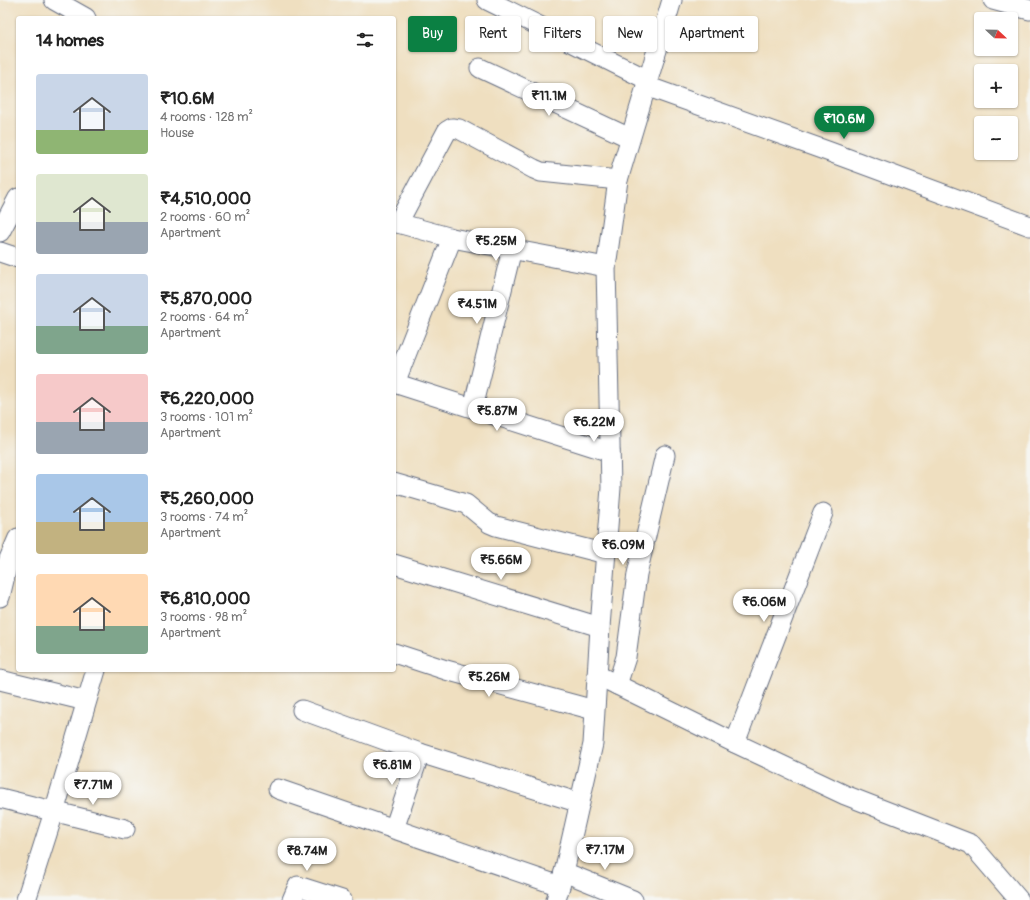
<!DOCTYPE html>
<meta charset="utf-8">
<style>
:root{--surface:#fff;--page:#f2f2f2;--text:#222;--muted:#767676;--accent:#0b8043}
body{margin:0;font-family:Pangolin,sans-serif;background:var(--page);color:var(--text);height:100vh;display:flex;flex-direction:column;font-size:15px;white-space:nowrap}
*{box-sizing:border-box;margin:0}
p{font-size:13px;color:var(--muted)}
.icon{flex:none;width:22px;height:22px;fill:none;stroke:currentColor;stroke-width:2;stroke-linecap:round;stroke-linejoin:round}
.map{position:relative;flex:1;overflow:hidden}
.drawer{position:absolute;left:16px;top:16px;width:380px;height:656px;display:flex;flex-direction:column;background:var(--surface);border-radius:4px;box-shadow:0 1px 3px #0004}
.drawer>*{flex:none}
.banner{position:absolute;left:408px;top:16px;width:380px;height:36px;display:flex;gap:8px}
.needle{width:26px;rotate:112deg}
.tools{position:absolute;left:974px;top:12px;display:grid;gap:8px}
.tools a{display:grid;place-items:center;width:44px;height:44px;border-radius:4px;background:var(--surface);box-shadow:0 1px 3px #0004;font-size:20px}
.price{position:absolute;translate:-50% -34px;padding:0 9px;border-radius:14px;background:#fff;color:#222;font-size:13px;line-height:26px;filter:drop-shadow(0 1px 2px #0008)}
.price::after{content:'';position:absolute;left:50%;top:24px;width:12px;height:9px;margin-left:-6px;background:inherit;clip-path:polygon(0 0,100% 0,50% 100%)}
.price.active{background:var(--accent);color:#fff}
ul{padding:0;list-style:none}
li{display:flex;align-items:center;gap:12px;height:100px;padding:0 20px}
li span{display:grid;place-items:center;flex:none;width:112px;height:80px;border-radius:4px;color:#555}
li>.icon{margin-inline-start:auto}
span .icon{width:48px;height:48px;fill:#fffc;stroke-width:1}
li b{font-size:17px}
h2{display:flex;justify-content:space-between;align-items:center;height:48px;padding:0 20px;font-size:17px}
.tag{padding:0 14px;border-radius:4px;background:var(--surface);box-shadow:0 1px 3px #0004;font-size:14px;line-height:36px}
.tag.active{background:var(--accent);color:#fff}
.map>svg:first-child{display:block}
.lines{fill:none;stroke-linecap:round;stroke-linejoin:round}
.street-casing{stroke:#656d80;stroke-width:21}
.street{stroke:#fff;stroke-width:19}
</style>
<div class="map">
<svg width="1030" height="900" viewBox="0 0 1030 900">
<rect width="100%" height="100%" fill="#f6f6f2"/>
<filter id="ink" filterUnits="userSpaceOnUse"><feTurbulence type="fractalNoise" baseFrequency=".025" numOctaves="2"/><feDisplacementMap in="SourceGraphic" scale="8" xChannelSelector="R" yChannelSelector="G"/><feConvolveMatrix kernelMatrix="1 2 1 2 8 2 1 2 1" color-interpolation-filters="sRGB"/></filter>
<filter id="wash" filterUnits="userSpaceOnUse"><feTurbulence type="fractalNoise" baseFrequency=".012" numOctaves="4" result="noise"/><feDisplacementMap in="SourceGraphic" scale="16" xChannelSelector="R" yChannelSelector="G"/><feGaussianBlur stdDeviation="0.9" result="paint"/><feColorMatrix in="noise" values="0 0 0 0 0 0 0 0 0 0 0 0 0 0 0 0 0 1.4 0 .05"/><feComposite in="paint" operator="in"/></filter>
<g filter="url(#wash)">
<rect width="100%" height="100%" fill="#efdfc0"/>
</g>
<g filter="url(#ink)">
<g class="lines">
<defs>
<g id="street">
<path d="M54,0L86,18"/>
<path d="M487,0L648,80"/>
<path d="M993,0L1030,10"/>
<path d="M480,68L630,138"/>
<path d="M646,86L830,152L1030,226"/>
<path d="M394,222L452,238L606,267"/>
<path d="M398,223L447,131L452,128L459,129L534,169L541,172L618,180"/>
<path d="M0,232L18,198"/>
<path d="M0,252L18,258"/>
<path d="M394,383L610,452"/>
<path d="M395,383L452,238"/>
<path d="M473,408L512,249"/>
<path d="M394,483L466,504L489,523L496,526L606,554"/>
<path d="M394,564L600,627"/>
<path d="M0,597L9,559L18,538"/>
<path d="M394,653L446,670L594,710"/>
<path d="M597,675L735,743L845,795L971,844L1019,900"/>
<path d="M0,680L86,701"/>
<path d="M617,685L626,657L637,574L665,455"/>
<path d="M302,710L420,753L580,803"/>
<path d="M735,743L823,513"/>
<path d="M278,789L560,886"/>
<path d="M0,798L125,829"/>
<path d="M394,829L420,753"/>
<path d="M564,872L633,900"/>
<path d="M26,900L54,812L96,670"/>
<path d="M292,900L298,886L342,900"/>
<path d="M556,900L564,872L593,744L600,627L611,488L606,267L618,180L672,0"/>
</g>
</defs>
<use href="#street" class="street-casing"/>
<use href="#street" class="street"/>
</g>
</g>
</svg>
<div class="tools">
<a><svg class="needle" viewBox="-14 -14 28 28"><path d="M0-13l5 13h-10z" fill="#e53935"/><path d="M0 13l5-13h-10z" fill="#767676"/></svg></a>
<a>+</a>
<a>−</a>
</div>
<b class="price" style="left:549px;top:117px">₹11.1M</b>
<b class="price active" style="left:844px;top:140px">₹10.6M</b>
<b class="price" style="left:496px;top:262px">₹5.25M</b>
<b class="price" style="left:477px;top:325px">₹4.51M</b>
<b class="price" style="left:497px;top:432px">₹5.87M</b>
<b class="price" style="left:594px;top:443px">₹6.22M</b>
<b class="price" style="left:623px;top:566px">₹6.09M</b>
<b class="price" style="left:501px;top:581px">₹5.66M</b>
<b class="price" style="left:764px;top:623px">₹6.06M</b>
<b class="price" style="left:489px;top:698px">₹5.26M</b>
<b class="price" style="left:392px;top:786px">₹6.81M</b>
<b class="price" style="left:93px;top:806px">₹7.71M</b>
<b class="price" style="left:605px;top:871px">₹7.17M</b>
<b class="price" style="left:307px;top:872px">₹8.74M</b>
<div class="banner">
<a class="tag active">Buy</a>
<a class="tag">Rent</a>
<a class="tag">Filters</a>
<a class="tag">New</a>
<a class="tag">Apartment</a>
</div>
<section class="drawer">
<h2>14 homes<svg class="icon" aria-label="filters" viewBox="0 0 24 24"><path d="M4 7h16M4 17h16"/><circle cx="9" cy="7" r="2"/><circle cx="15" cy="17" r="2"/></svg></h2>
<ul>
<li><span style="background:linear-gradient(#c9d6e8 70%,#8fb573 0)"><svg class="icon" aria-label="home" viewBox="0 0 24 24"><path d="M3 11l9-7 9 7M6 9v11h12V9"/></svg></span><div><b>₹10.6M</b><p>4 rooms · 128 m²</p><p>House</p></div></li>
<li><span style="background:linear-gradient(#dfe7d0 60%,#9aa5b1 0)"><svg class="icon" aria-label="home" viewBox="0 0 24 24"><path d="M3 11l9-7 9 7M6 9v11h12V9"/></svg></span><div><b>₹4,510,000</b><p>2 rooms · 60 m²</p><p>Apartment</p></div></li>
<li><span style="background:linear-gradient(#c9d6e8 65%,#7fa58c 0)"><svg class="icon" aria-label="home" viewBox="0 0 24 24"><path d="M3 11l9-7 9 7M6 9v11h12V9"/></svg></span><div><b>₹5,870,000</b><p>2 rooms · 64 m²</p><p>Apartment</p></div></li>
<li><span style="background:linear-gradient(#f6c9c9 60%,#9aa5b1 0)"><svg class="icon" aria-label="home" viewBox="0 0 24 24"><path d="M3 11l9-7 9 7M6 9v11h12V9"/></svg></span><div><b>₹6,220,000</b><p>3 rooms · 101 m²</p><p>Apartment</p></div></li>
<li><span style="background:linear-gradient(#a9c7e8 60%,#c2b280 0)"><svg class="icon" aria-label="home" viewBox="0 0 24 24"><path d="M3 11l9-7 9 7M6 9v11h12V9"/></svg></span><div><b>₹5,260,000</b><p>3 rooms · 74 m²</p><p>Apartment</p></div></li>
<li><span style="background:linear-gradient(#ffd9b3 65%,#7fa58c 0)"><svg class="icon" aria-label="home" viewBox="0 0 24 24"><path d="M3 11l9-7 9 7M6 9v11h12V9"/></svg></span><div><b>₹6,810,000</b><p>3 rooms · 98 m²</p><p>Apartment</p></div></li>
</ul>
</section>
</div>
